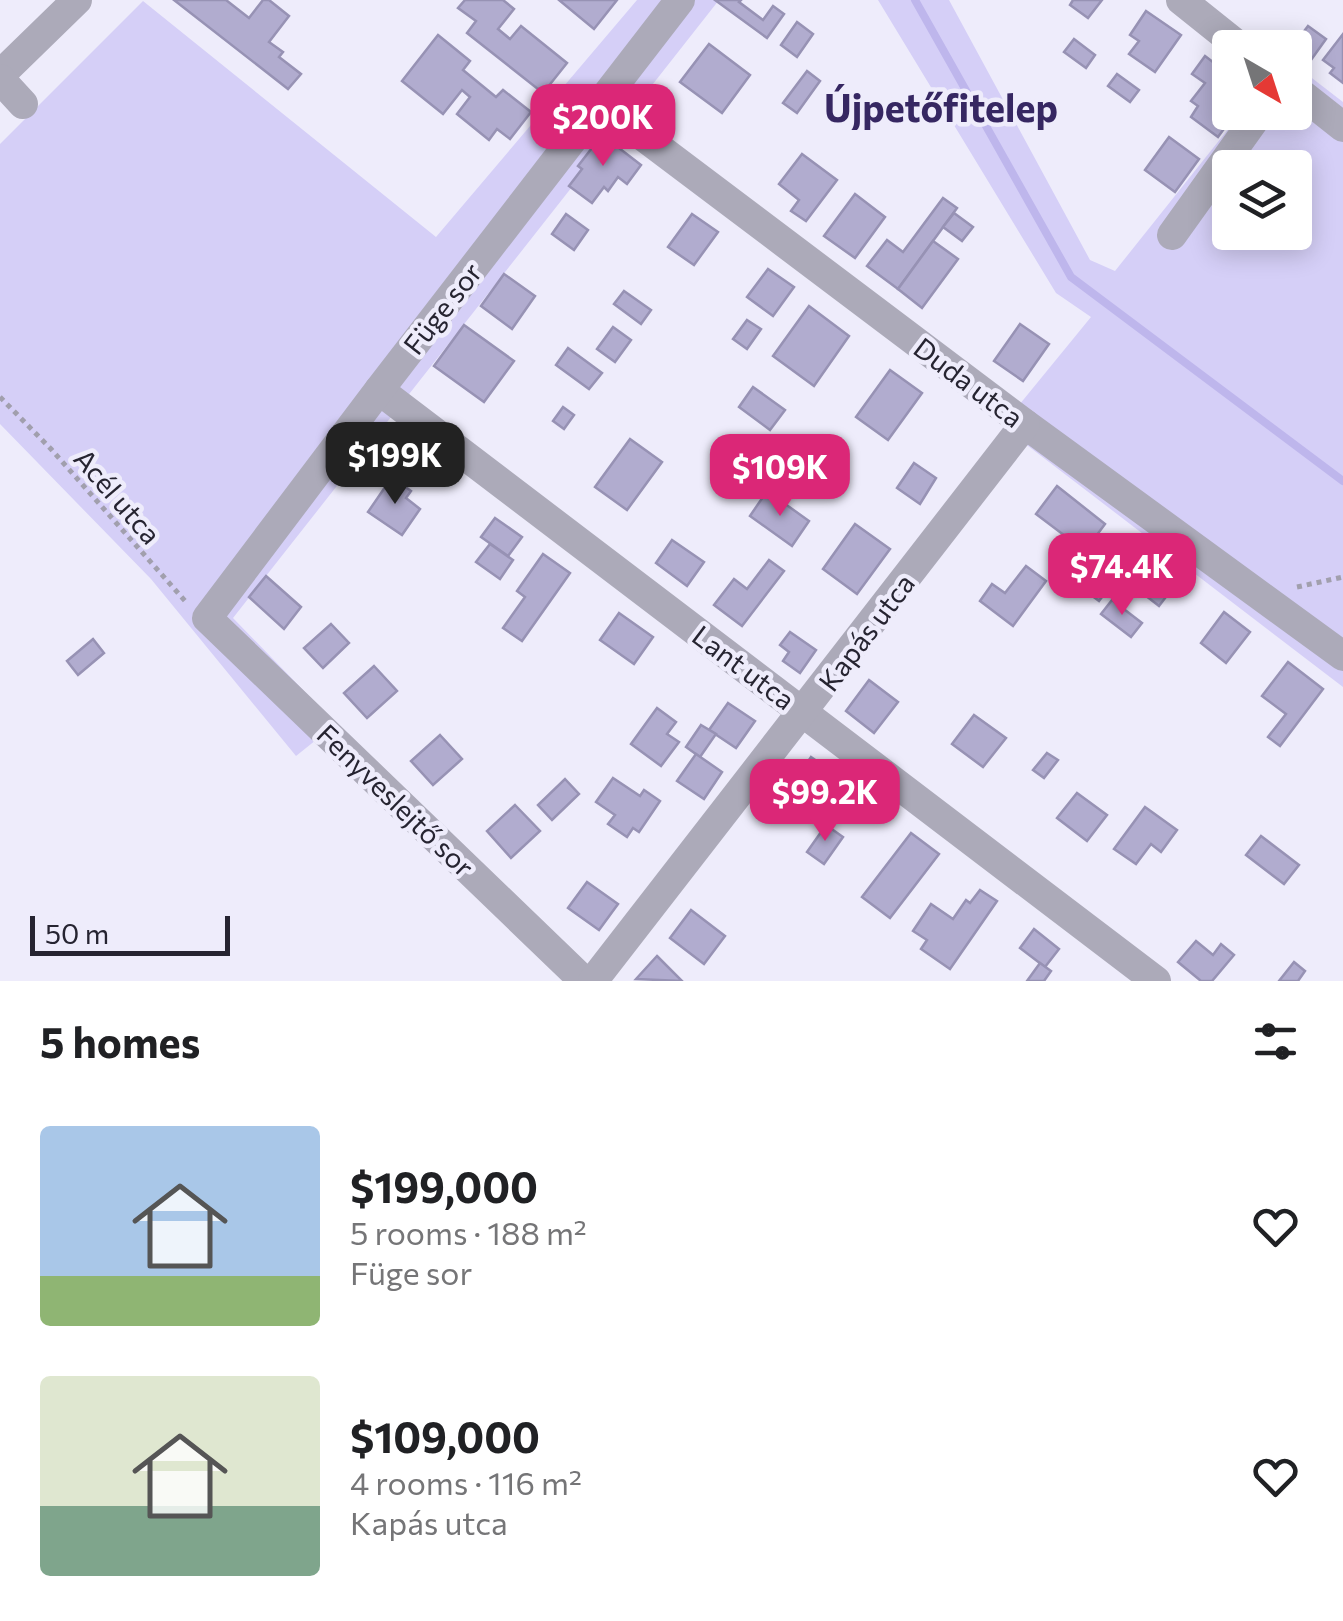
<!DOCTYPE html>
<meta charset="utf-8">
<style>
:root{--surface:#fff;--page:#f2f2f2;--text:#202124;--muted:#757577;--accent:#db2777}
body{margin:0;font-family:Commissioner,sans-serif;background:var(--page);color:var(--text);height:100vh;display:flex;flex-direction:column;font-size:38px;white-space:nowrap}
*{box-sizing:border-box;margin:0}
p{font-size:32px;color:var(--muted)}
.icon{flex:none;width:55px;height:55px;fill:none;stroke:currentColor;stroke-width:2;stroke-linecap:round;stroke-linejoin:round}
.map{position:relative;height:981px;overflow:hidden}
.drawer{display:flex;flex-direction:column;background:var(--surface);flex:1}
.drawer>*{flex:none}
.needle{width:65px;rotate:141deg}
.tools{position:absolute;left:1212px;top:30px;display:grid;gap:20px}
.tools a{display:grid;place-items:center;width:100px;height:100px;border-radius:10px;background:var(--surface);box-shadow:0 5px 25px #0003;font-size:50px}
.scale{position:absolute;left:30px;bottom:25px;width:200px;box-sizing:border-box;padding-left:10px;border:5px solid #262431;border-top:0;font-size:28px;line-height:35px;white-space:nowrap;color:#262431;-webkit-text-stroke:8px #eeecfb;paint-order:stroke}
.price{position:absolute;translate:-50% -85px;padding:0 22px;border-radius:20px;background:var(--accent);color:#fff;font-size:32px;line-height:65px;filter:drop-shadow(0 2px 5px #0008)}
.price::after{content:'';position:absolute;left:50%;top:60px;width:30px;height:22px;margin-left:-15px;background:inherit;clip-path:polygon(0 0,100% 0,50% 100%)}
.price.selected{background:#222;color:#fff}
ul{padding:0;list-style:none}
li{display:flex;align-items:center;gap:30px;height:250px;padding:0 40px}
li span{display:grid;place-items:center;flex:none;width:280px;height:200px;border-radius:10px;color:#555}
li>.icon{margin-inline-start:auto}
span .icon{width:120px;height:120px;fill:#fffc;stroke-width:1}
li b{font-size:42px}
h2{display:flex;justify-content:space-between;align-items:center;height:120px;padding:0 40px;font-size:42px}
.map>svg:first-child{display:block}
.green{fill:#d5cff7;fill-rule:evenodd}
.lines{fill:none;stroke-linecap:round;stroke-linejoin:round}
.stream{stroke:#beb6ec;stroke-width:8}
.building{fill:#b1accf;stroke:#9792b4;stroke-width:2.5}
.path{stroke:#a19fad;stroke-width:5;stroke-dasharray:5 5;stroke-linecap:butt}
.minor{stroke:#acaab9;stroke-width:30}
.labels{text-anchor:middle;dominant-baseline:central;stroke-width:9;stroke-linejoin:round;paint-order:stroke}
.street-label{font-size:28px;fill:#262431;stroke:#eeecfb}
.district-label{font-size:38px;font-weight:bold;fill:#362762;stroke:#eeecfb}
</style>
<div class="map">
<svg width="1343" height="981" viewBox="0 0 1343 981">
<rect width="100%" height="100%" fill="#eeecfb"/>
<g class="green">
<path d="M637,0H719L233,618L336,724L296,756L151,579L0,424V144L143,1L436,237Z"/>
<path d="M878,0H949L1090,260L1115,271L1241,113L1295,112V65L1343,102V687L1002,426L1091,317L1056,293ZM1230,168H1295V232H1230Z"/>
</g>
<g class="lines">
<path class="stream" d="M915,0L1071,277L1343,481"/>
</g>
<g class="building">
<path d="M174,0H226L249,18L263,0H269L289,16L269,42L283,52L279,57L301,74L288,89Z"/>
<path d="M465,0H503L514,9L498,29L510,39L521,26L567,63L543,93L467,33L476,21L458,8Z"/>
<path d="M559,0H617L594,29Z"/>
<path d="M715,0H741L739,2L763,20L773,6L784,14L767,38Z"/>
<path d="M1073,0H1102L1088,18L1070,5Z"/>
<path d="M1146,11L1181,35L1155,72L1129,54L1139,41L1130,35Z"/>
<path d="M797,22L813,34L797,57L781,45Z"/>
<path d="M1308,26L1326,39L1311,60L1293,46Z"/>
<path d="M1343,34V83L1330,73L1334,68L1323,60Z"/>
<path d="M438,35L470,61L463,70L496,97L503,90L531,112L510,139L497,129L489,140L457,114L470,97L462,90L443,114L402,81Z"/>
<path d="M1074,39L1095,55L1086,68L1064,52Z"/>
<path d="M709,44L750,75L722,113L680,82Z"/>
<path d="M1205,56L1230,75V112H1236L1218,137L1191,117L1198,106L1191,101L1205,83L1192,74Z"/>
<path d="M807,71L820,81L797,113L783,103Z"/>
<path d="M1117,74L1139,90L1130,102L1108,86Z"/>
<path d="M602,135L641,165L627,184L618,177L608,191L604,187L592,203L569,186L582,169L578,166Z"/>
<path d="M1169,137L1199,159L1175,192L1145,170Z"/>
<path d="M802,154L837,180L806,221L791,211L799,200L779,184Z"/>
<path d="M855,194L885,217L855,258L824,236Z"/>
<path d="M943,198L957,208L898,289L867,266L887,240L903,252Z"/>
<path d="M954,213L973,227L962,241L943,227Z"/>
<path d="M566,214L588,230L574,250L552,234Z"/>
<path d="M692,214L718,232L694,265L668,247Z"/>
<path d="M933,241L958,259L922,308L898,289Z"/>
<path d="M768,269L794,287L773,316L747,297Z"/>
<path d="M504,274L535,296L512,329L481,306Z"/>
<path d="M624,291L651,310L641,324L614,304Z"/>
<path d="M809,306L849,336L814,386L773,356Z"/>
<path d="M747,320L761,329L747,349L733,339Z"/>
<path d="M1020,324L1049,344L1023,381L994,361Z"/>
<path d="M464,325L514,361L484,402L434,366Z"/>
<path d="M613,327L631,340L615,362L597,349Z"/>
<path d="M568,348L602,373L589,389L556,365Z"/>
<path d="M890,370L922,393L888,440L856,417Z"/>
<path d="M753,387L785,410L770,430L739,407Z"/>
<path d="M563,407L574,415L564,429L553,421Z"/>
<path d="M630,439L662,462L627,510L595,487Z"/>
<path d="M914,463L936,478L920,504L897,488Z"/>
<path d="M392,477L411,491L406,498L420,509L402,535L368,512Z"/>
<path d="M1057,486L1105,524L1085,551L1036,514Z"/>
<path d="M767,491L809,521L792,546L750,516Z"/>
<path d="M495,518L522,537L508,556L481,537Z"/>
<path d="M855,524L890,549L857,594L823,569Z"/>
<path d="M1124,539L1178,581L1159,606L1105,564Z"/>
<path d="M672,540L704,562L687,586L656,563Z"/>
<path d="M490,544L513,560L500,579L476,562Z"/>
<path d="M543,554L570,573L522,641L503,628L525,597L517,591Z"/>
<path d="M769,560L784,571L742,626L714,605L734,579L747,589Z"/>
<path d="M1026,566L1046,581L1013,626L980,601L992,584L1005,593Z"/>
<path d="M1091,570L1111,585L1099,601L1079,586Z"/>
<path d="M266,576L301,607L284,629L249,597Z"/>
<path d="M1112,600L1142,623L1131,637L1101,614Z"/>
<path d="M1224,612L1250,632L1226,663L1201,643Z"/>
<path d="M619,613L653,637L634,664L600,640Z"/>
<path d="M331,624L349,643L323,668L304,648Z"/>
<path d="M790,632L816,650L800,673L783,661L789,652L780,645Z"/>
<path d="M93,639L104,653L78,675L67,661Z"/>
<path d="M1288,662L1323,689L1280,746L1268,737L1286,714L1262,696Z"/>
<path d="M374,666L397,691L367,718L344,693Z"/>
<path d="M869,680L898,702L874,733L846,711Z"/>
<path d="M728,703L755,721L736,748L709,730Z"/>
<path d="M657,708L676,722L667,734L679,742L661,766L631,744Z"/>
<path d="M974,715L1006,738L983,767L952,744Z"/>
<path d="M701,725L716,734L700,757L686,747Z"/>
<path d="M440,735L462,759L433,785L411,761Z"/>
<path d="M1047,753L1058,760L1044,778L1033,770Z"/>
<path d="M696,754L722,772L704,799L677,781Z"/>
<path d="M811,757L844,780L818,817L785,795Z"/>
<path d="M613,778L640,796L644,790L660,801L639,832L633,828L627,837L608,824L615,815L596,802Z"/>
<path d="M565,779L579,794L552,820L538,805Z"/>
<path d="M1077,793L1107,815L1087,841L1057,818Z"/>
<path d="M515,805L540,831L511,858L487,831Z"/>
<path d="M1145,807L1177,830L1161,852L1151,844L1136,864L1114,849Z"/>
<path d="M826,825L843,837L824,864L807,852Z"/>
<path d="M911,833L939,854L890,918L862,897Z"/>
<path d="M1261,836L1299,865L1284,884L1246,855Z"/>
<path d="M587,882L618,904L599,930L568,908Z"/>
<path d="M980,890L997,901L950,969L921,949L927,940L913,931L931,904L953,919L966,900L970,903Z"/>
<path d="M691,910L725,936L704,964L670,938Z"/>
<path d="M1034,929L1059,949L1045,967L1020,948Z"/>
<path d="M1196,941L1213,955L1221,944L1234,955L1212,981H1201L1178,962Z"/>
<path d="M657,956L682,981L636,979Z"/>
<path d="M1294,962L1305,971L1298,981H1279Z"/>
<path d="M1040,963L1051,971L1044,981H1027Z"/>
</g>
<g class="lines">
<g class="path">
<path d="M0,397L51,449L186,602"/>
<path d="M1297,587L1343,577"/>
</g>
<g class="minor">
<path d="M1181,0L1241,48"/>
<path d="M0,75L77,0"/>
<path d="M0,79L23,104"/>
<path d="M1295,89L1343,127"/>
<path d="M599,103L1025,424L1343,656"/>
<path d="M1172,235L1260,112"/>
<path d="M379,390L1156,981"/>
<path d="M584,981L207,618L379,390L680,0"/>
<path d="M593,981L1025,424"/>
</g>
</g>
<g class="labels">
<g class="street-label">
<text transform="translate(442 308) rotate(-52)">Füge sor</text>
<text transform="translate(969 382) rotate(37)">Duda utca</text>
<text transform="translate(118 496) rotate(49)">Acél utca</text>
<text transform="translate(866 632) rotate(-53)">Kapás utca</text>
<text transform="translate(744 667) rotate(37)">Lant utca</text>
<text transform="translate(396 800) rotate(44)">Fenyveslejtő sor</text>
</g>
<g class="district-label">
<text x="941" y="106">Újpetőfitelep</text>
</g>
</g>
</svg>
<div class="tools">
<a><svg class="needle" viewBox="-14 -14 28 28"><path d="M0-13l5 13h-10z" fill="#e53935"/><path d="M0 13l5-13h-10z" fill="#757577"/></svg></a>
<a><svg class="icon" aria-label="layers" viewBox="0 0 24 24"><path d="M12 4l9 5-9 5-9-5zM3 14l9 5 9-5"/></svg></a>
</div>
<div class="scale">50 m</div>
<b class="price" style="left:603px;top:169px">$200K</b>
<b class="price selected" style="left:395px;top:507px">$199K</b>
<b class="price" style="left:780px;top:519px">$109K</b>
<b class="price" style="left:1122px;top:618px">$74.4K</b>
<b class="price" style="left:825px;top:844px">$99.2K</b>
</div>
<section class="drawer">
<h2>5 homes<svg class="icon" aria-label="filters" viewBox="0 0 24 24"><path d="M4 7h16M4 17h16"/><circle cx="9" cy="7" r="2"/><circle cx="15" cy="17" r="2"/></svg></h2>
<ul>
<li><span style="background:linear-gradient(#a9c7e8 75%,#8fb573 0)"><svg class="icon" aria-label="home" viewBox="0 0 24 24"><path d="M3 11l9-7 9 7M6 9v11h12V9"/></svg></span><div><b>$199,000</b><p>5 rooms · 188 m²</p><p>Füge sor</p></div><svg class="icon" aria-label="heart" viewBox="0 0 24 24"><path d="M12 20l-8-8c-3-5 5-10 8-4 3-6 11-1 8 4z"/></svg></li>
<li><span style="background:linear-gradient(#dfe7d0 65%,#7fa58c 0)"><svg class="icon" aria-label="home" viewBox="0 0 24 24"><path d="M3 11l9-7 9 7M6 9v11h12V9"/></svg></span><div><b>$109,000</b><p>4 rooms · 116 m²</p><p>Kapás utca</p></div><svg class="icon" aria-label="heart" viewBox="0 0 24 24"><path d="M12 20l-8-8c-3-5 5-10 8-4 3-6 11-1 8 4z"/></svg></li>
</ul>
</section>
